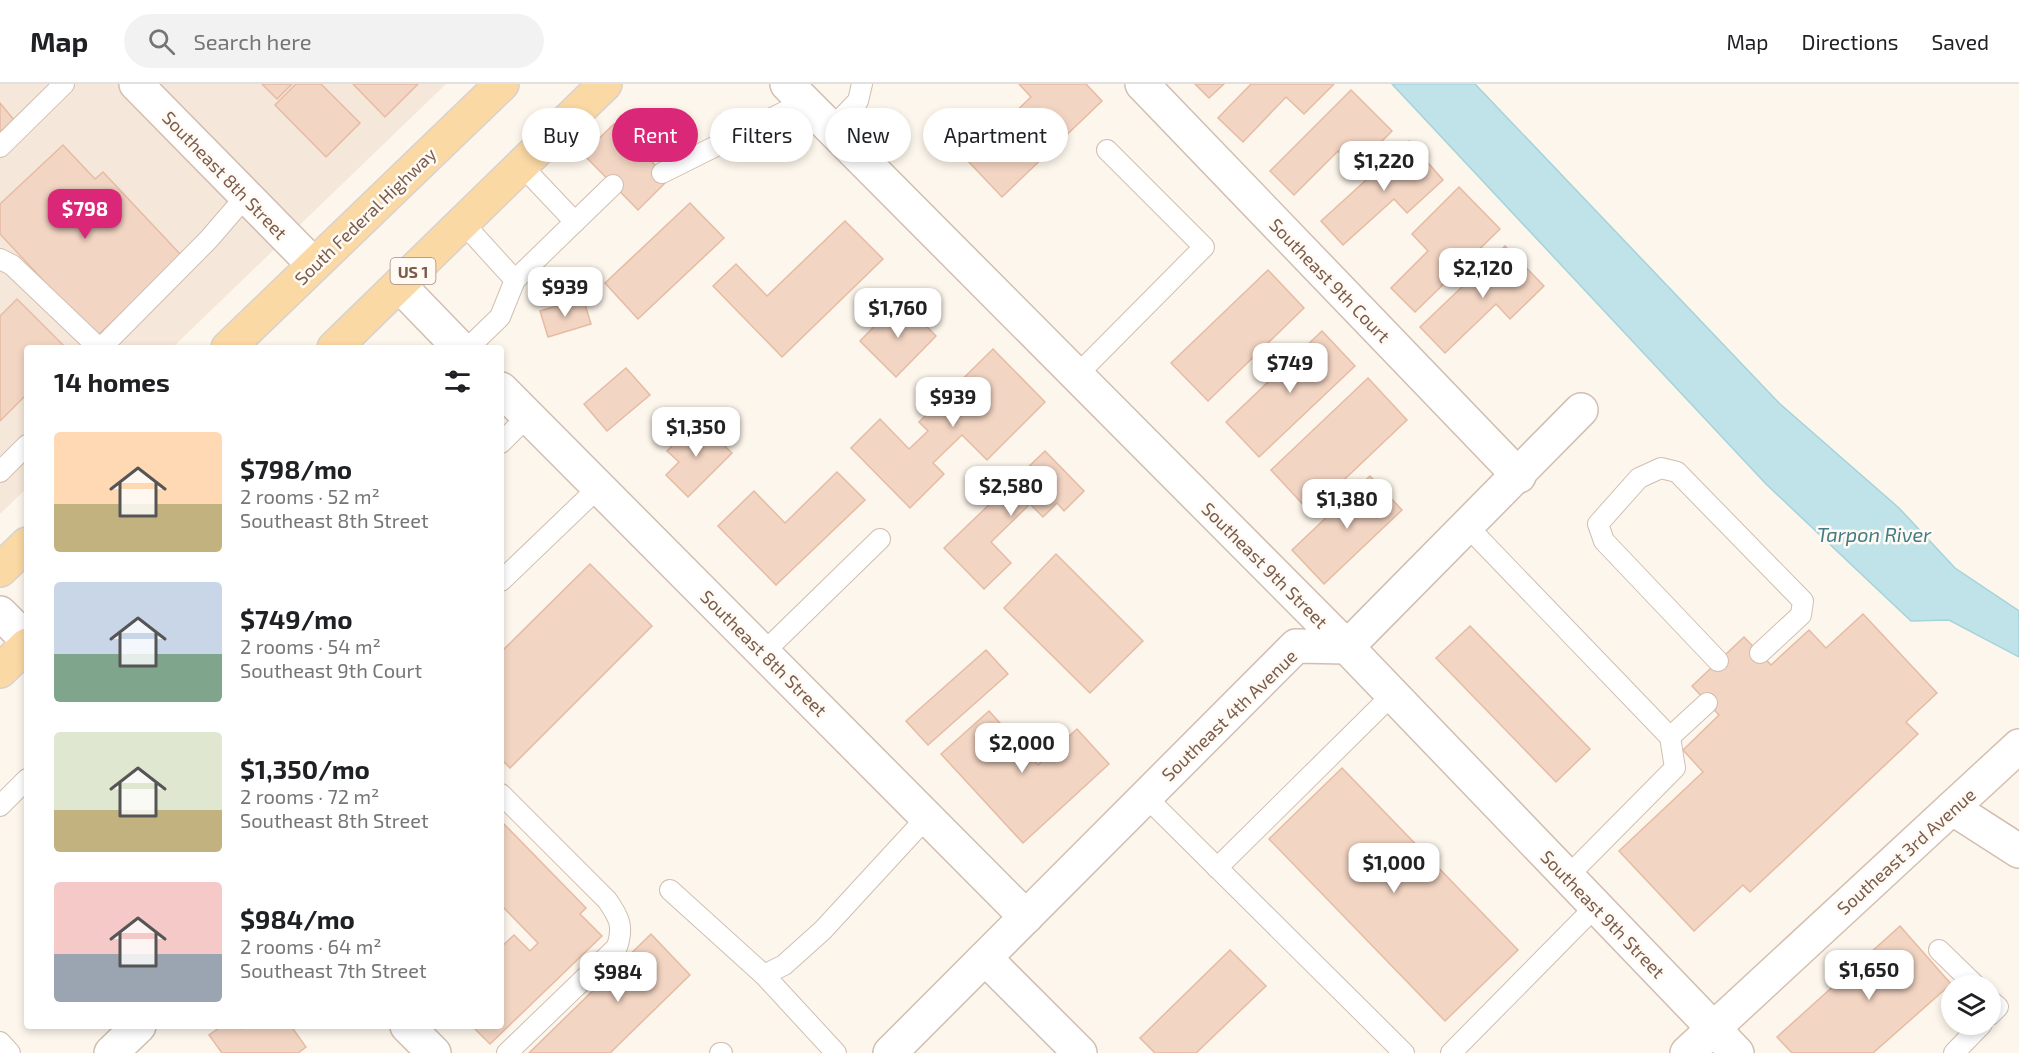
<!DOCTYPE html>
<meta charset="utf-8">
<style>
:root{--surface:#fff;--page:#f2f2f2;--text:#202124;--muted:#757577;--line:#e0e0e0;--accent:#db2777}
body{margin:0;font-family:"Exo 2",sans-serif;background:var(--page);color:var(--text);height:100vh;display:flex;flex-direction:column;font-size:22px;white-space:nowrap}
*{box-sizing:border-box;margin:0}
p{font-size:20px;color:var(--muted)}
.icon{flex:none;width:33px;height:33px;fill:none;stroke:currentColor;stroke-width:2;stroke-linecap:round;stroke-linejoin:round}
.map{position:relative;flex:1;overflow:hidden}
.drawer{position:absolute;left:24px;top:261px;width:480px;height:684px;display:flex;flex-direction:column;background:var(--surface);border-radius:6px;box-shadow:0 3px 9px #0003}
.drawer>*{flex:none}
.hud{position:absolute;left:522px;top:24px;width:570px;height:54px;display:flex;gap:12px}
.controls{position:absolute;left:1941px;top:891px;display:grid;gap:12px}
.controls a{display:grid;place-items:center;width:60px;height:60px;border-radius:50%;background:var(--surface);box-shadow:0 3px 9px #0003;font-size:30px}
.price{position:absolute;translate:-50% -51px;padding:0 14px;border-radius:12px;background:#fff;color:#222;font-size:20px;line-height:39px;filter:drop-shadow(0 2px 3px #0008)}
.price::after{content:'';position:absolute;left:50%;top:36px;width:18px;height:14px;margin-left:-9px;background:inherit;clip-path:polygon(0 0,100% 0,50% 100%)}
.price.on{background:var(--accent);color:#fff}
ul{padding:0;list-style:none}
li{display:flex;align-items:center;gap:18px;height:150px;padding:0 30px}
li span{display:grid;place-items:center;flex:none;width:168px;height:120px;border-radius:6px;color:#555}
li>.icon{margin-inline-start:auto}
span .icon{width:72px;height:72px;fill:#fffc;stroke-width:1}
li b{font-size:26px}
h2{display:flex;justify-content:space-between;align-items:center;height:72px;padding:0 30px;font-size:26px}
.pill{padding:0 21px;border-radius:27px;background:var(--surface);box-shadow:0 3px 9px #0003;font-size:21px;line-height:54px}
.pill.on{background:var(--accent);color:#fff}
header{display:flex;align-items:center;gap:36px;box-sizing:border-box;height:84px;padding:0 30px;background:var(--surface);border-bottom:2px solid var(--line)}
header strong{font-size:28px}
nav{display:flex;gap:33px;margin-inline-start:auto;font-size:21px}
.search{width:420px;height:54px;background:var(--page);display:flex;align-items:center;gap:15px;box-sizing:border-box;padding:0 21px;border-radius:33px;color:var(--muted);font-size:22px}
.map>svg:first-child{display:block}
.residential{fill:#f5e8da}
.water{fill:#bfe3e8;stroke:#a5d3da;stroke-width:1.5}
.building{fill:#f3d5c3;stroke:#e6bba3;stroke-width:1.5}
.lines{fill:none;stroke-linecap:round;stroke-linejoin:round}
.lane-casing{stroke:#d1beb0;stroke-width:22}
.street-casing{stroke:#d1beb0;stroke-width:36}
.secondary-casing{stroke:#d6c0b0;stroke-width:36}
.primary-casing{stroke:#dad1cd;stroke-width:36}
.lane{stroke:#fff;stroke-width:20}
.street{stroke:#fff;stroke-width:33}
.secondary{stroke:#fff;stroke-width:33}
.primary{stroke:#fbd9a5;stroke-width:33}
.labels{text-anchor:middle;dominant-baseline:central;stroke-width:5;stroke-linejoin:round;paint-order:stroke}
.shield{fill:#fffaf3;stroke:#a28b7f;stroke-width:1.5}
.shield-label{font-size:16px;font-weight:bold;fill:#7a5c4d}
.street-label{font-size:18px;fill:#7a5c4d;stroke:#fffaf3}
.water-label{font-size:20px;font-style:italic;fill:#437c86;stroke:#fffaf3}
</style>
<header>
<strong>Map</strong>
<div class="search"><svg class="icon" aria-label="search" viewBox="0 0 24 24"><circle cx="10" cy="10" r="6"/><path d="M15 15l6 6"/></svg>Search here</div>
<nav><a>Map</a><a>Directions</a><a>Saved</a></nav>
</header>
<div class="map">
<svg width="2019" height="969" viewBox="0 0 2019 969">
<rect width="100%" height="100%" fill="#fdf6ec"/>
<path class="residential" d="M0,0H446L172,264H27V404L0,430Z"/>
<path class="water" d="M1392,0H1475L1779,319L1899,424L1955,484L2019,527V573L1949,536L1911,537L1766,400Z"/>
<g class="building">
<path d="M262,0H292L277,15Z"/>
<path d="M296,0H321L360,39L326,73L275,21Z"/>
<path d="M353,0H418L385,33Z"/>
<path d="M1019,0H1086L1102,17L1002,113L966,75L1031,13Z"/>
<path d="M1195,0H1224L1209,14Z"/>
<path d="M1251,0H1334L1304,30L1286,13L1243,58L1218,34Z"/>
<path d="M1351,6L1392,47L1355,84L1338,67L1294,111L1270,87Z"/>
<path d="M0,19L14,36L0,48Z"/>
<path d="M614,40L669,95L638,126L583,70Z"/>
<path d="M1409,57L1443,96L1407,129L1394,115L1343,161L1321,137Z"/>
<path d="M63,61L95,95L103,88L182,172L96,253L0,150V120Z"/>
<path d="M1459,103L1500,145L1415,228L1391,204L1428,167L1412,150Z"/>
<path d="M690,119L724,154L638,235L605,199Z"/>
<path d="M845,137L883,175L782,273L713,202L736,180L767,212Z"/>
<path d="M1505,162L1544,202L1510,235L1496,220L1445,269L1420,243Z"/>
<path d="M1268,186L1304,224L1208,317L1171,279Z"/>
<path d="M583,214L591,240L548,253L540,227Z"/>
<path d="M17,215L66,264H27V310L0,337V232Z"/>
<path d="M900,216L936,252L896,293L860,257Z"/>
<path d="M1322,247L1355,282L1259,373L1226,338Z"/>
<path d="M993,265L1045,318L987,376L962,351L933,379L944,390L910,424L851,364L880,335L909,365L928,347L919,338Z"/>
<path d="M626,284L650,311L607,347L584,320Z"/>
<path d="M1368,294L1407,336L1310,428L1271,386Z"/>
<path d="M698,336L732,369L688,413L666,391L679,378L667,367Z"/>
<path d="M1045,367L1084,407L1064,427L1057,419L1043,433L1030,420L991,458L1011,479L984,505L944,464Z"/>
<path d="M837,388L865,416L776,501L718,442L754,407L785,439Z"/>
<path d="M1370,392L1402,426L1324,500L1292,466Z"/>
<path d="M1056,470L1143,557L1090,609L1004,524Z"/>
<path d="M590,480L652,542L510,684L501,675V568Z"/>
<path d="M1863,530L1937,609L1906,638L1918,650L1750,808L1743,801L1694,847L1619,767L1703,688L1683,666L1719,631L1692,602L1744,553L1771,581L1809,546L1826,564Z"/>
<path d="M1470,542L1590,665L1556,698L1436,574Z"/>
<path d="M986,566L1008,590L928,661L906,637Z"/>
<path d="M989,627L1038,681L1077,645L1109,680L1023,759L941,670Z"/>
<path d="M1342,684L1518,866L1445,937L1269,755Z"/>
<path d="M501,737L586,824L580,830L602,852L490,960L472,942H501V863L514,851L530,867L538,859L501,821Z"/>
<path d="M1900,842L1951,900L1873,969H1792L1777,953Z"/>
<path d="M651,850L690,891L610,969H529Z"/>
<path d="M1230,866L1266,902L1196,969H1155L1140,954Z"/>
<path d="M222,942H240L242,945L246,942H291L306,963L298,969H222L209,951Z"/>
</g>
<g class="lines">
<defs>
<g id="lane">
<path d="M831,45L858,17L862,0"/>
<path d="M0,63L64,0"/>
<path d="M522,82L575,138"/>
<path d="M662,89L804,18"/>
<path d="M463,139L515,196"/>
<path d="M0,175L12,181L99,264"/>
<path d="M101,264L209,155L246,112"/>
<path d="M468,264L500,233L515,196L613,101"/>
<path d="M1076,292L1204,163L1107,66"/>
<path d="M501,359L528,332"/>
<path d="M0,388L27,361"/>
<path d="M1468,443L1670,653L1675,684L1567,793"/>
<path d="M501,497L599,403"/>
<path d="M763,569L880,455"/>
<path d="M1718,577L1604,457L1598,440L1639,394L1661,384L1677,388L1803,517L1801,531L1760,569"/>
<path d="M1670,653L1707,619"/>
<path d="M501,710L607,816C619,833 624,842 617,863L507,969"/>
<path d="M1146,713L1404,969"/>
<path d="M0,722L27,695"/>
<path d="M1217,784L1392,611"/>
<path d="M670,806L764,891L784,881L823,846L927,733"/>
<path d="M1939,866L1976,902"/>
<path d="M764,891L836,969"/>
<path d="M1990,916L1998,923L1990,931"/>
<path d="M0,958L10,969"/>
<path d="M720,969H722"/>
<path d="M1451,969L1595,823"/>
<path d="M1954,969L1982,940"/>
</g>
<g id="street">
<path d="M136,0L314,181"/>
<path d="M787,0L1347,563L1737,969"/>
<path d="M1142,0L1519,392"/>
<path d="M399,201L460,264"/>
<path d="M501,305L1026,833"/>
<path d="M0,529L27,556"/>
<path d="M1952,724L2019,767"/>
<path d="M985,874L1080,969"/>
<path d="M407,942L434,969"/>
<path d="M111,969L139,942"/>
<path d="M890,969L1296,562L1347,563L1581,326"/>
</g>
<path id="secondary" d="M1687,969L2019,662"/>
<g id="primary">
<path d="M228,264L502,0"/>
<path d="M334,264L605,0"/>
<path d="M0,486L27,460"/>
<path d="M0,587L27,561"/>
</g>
</defs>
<use href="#lane" class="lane-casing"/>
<use href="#street" class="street-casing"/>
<use href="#secondary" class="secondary-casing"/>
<use href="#primary" class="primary-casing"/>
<use href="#lane" class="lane"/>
<use href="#street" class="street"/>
<use href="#secondary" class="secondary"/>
<use href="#primary" class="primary"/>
</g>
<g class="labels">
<rect class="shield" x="390.5" y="174" width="45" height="26" rx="4.5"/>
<g class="shield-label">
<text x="413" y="187">US 1</text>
</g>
<g class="street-label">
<text transform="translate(225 91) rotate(46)">Southeast 8th Street</text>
<text transform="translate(365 132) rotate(-44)">South Federal Highway</text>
<text transform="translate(1330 196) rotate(46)">Southeast 9th Court</text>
<text transform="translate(1265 481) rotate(45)">Southeast 9th Street</text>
<text transform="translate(764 569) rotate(45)">Southeast 8th Street</text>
<text transform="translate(1229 631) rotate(-44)">Southeast 4th Avenue</text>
<text transform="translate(1906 767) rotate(-42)">Southeast 3rd Avenue</text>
<text transform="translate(1603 830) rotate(46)">Southeast 9th Street</text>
</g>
<g class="water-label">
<text x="1874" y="450">Tarpon River</text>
</g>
</g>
</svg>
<div class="controls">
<a><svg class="icon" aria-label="layers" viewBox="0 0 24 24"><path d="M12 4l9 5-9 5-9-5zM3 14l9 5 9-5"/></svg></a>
</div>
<b class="price" style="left:1384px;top:108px">$1,220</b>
<b class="price on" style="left:85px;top:156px">$798</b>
<b class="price" style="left:1483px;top:215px">$2,120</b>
<b class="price" style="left:565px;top:234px">$939</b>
<b class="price" style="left:898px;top:255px">$1,760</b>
<b class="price" style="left:1290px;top:310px">$749</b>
<b class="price" style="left:953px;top:344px">$939</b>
<b class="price" style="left:696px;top:374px">$1,350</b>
<b class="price" style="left:1011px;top:433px">$2,580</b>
<b class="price" style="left:1347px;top:446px">$1,380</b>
<b class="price" style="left:1022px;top:690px">$2,000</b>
<b class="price" style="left:1394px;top:810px">$1,000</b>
<b class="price" style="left:1869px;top:917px">$1,650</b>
<b class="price" style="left:618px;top:919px">$984</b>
<div class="hud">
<a class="pill">Buy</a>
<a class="pill on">Rent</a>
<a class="pill">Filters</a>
<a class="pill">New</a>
<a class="pill">Apartment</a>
</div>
<section class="drawer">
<h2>14 homes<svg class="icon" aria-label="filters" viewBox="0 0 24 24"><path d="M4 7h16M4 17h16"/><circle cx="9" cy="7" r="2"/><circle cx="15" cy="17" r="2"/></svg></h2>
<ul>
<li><span style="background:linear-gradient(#ffd9b3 60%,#c2b280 0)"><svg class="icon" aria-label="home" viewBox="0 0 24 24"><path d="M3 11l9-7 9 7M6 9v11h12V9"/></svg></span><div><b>$798/mo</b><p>2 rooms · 52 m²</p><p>Southeast 8th Street</p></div></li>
<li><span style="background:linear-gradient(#c9d6e8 60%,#7fa58c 0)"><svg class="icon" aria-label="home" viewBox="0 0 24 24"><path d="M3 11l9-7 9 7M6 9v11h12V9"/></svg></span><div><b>$749/mo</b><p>2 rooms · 54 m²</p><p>Southeast 9th Court</p></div></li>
<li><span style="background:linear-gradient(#dfe7d0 65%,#c2b280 0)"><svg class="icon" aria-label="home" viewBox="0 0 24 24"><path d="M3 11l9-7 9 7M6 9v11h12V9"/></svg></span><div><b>$1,350/mo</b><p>2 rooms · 72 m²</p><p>Southeast 8th Street</p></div></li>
<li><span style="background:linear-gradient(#f6c9c9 60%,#9aa5b1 0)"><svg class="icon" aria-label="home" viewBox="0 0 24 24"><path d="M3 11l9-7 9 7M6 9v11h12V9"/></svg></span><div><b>$984/mo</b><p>2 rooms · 64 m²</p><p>Southeast 7th Street</p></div></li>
</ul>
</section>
</div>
